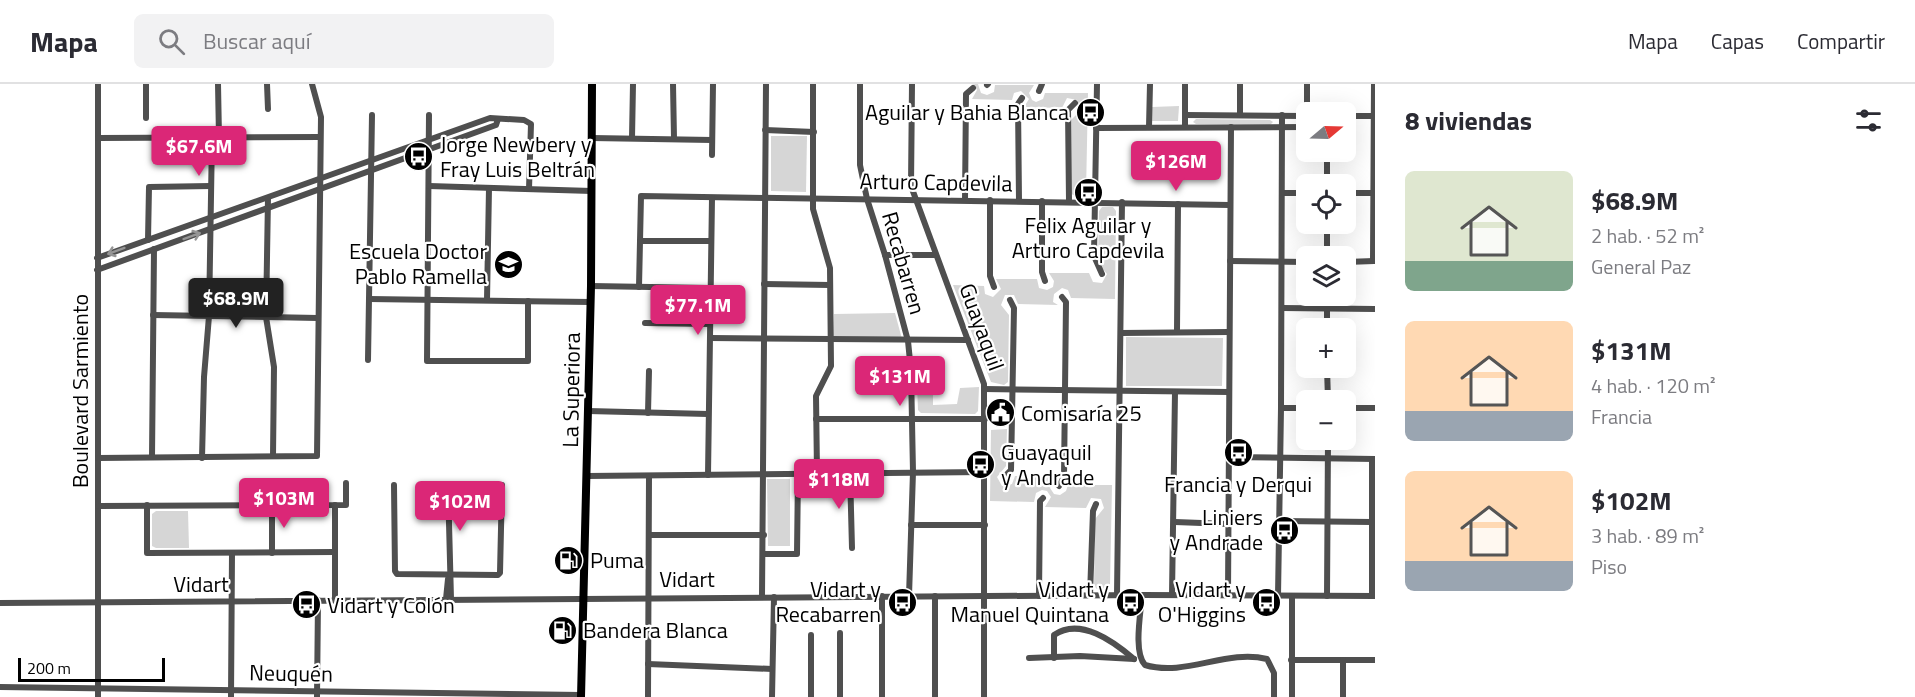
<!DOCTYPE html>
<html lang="es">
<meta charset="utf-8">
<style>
:root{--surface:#fff;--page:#f2f2f3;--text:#2b2b33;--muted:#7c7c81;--line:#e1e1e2;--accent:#db2777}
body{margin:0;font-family:"Titillium Web",sans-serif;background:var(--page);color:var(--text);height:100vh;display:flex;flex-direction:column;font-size:22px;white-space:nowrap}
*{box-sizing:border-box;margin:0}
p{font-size:20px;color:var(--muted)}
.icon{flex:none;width:33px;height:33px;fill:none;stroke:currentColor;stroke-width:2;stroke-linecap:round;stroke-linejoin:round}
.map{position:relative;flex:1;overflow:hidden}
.drawer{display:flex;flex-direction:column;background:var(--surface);width:540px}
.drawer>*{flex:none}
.needle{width:39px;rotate:71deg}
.fabs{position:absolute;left:1296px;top:18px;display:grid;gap:12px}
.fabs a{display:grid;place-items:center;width:60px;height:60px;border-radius:9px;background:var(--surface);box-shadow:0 6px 24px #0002;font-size:30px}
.scale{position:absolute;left:18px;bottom:15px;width:147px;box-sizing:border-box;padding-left:6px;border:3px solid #000;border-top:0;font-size:16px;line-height:21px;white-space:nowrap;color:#000;-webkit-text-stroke:4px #fff;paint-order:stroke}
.price{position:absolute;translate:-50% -51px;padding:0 14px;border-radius:6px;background:var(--accent);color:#fff;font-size:20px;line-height:39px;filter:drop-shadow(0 2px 3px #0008)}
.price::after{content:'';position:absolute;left:50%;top:36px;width:18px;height:14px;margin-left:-9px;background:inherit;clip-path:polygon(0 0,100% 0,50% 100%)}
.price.on{background:#222;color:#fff}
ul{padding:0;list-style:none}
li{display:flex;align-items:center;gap:18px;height:150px;padding:0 30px}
li span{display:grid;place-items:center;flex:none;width:168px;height:120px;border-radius:9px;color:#555}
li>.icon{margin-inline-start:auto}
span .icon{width:72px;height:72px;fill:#fffc;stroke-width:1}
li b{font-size:26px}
h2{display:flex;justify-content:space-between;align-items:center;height:72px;padding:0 30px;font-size:26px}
header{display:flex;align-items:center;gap:36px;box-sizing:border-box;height:84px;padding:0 30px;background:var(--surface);border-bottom:2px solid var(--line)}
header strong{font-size:28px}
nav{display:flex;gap:33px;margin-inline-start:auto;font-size:21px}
.search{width:420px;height:54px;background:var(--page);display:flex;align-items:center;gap:15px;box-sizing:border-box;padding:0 21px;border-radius:9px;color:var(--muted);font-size:22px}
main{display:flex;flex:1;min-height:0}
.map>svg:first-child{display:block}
.green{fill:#d6d6d6}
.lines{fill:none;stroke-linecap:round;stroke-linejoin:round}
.minor{stroke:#4f4f4f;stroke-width:6}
.major{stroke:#000;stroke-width:8}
.oneway{stroke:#959595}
.labels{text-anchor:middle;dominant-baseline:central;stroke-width:4.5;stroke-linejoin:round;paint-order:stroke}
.poi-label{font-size:22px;fill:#000;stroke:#fff;text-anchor:end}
.street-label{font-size:22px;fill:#000;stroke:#fff}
</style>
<header>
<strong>Mapa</strong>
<div class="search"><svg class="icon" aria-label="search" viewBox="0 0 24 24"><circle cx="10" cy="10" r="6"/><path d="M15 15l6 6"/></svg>Buscar aquí</div>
<nav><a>Mapa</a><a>Capas</a><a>Compartir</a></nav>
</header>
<main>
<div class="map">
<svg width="1375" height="613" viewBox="0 0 1375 613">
<rect width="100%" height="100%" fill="#fff"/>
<g class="green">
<path d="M974,0H978L981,9L987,11L994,8L995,1H1034L1029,9L1032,16L1036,18L1043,15L1045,9H1088L1086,109L1073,111L1070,108L1071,36L1080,27L1077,16L1067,14L1062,24L1024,23L1029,15L1021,7L1014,9L1012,16L972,15L977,6Z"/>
<path d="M1179,22L1178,37H1152V23Z"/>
<path d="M1196,35L1270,36L1273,38L1270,41L1196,40L1193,38Z"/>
<path d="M771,52H807L806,108L771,107Z"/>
<path d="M1102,123H1113L1116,127L1115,215L1071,214L1068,206L1062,204L1054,210L1053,218L1058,221L1018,220L1014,211H1005L1001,221L1009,231L1008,298L1004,301L991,298L953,201L984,202L985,210L993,213L1001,205L996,195H1037L1039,204L1047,206L1053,203L1054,197L1049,189H1089L1093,198L1102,199L1107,190L1098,179L1099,127Z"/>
<path d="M676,207L706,208L705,237L676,236Z"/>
<path d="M895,229L902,255L833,252L834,230Z"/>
<path d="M1126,253L1223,254L1222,302H1126Z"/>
<path d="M917,300H933V321L957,320L960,304L979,303L978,327L975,330L921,329L918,326Z"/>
<path d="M1007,345L1006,382L997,393L1002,402L1012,400L1015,392L1056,393L1050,404L1054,410L1060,411L1066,407L1068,401H1112L1110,502L1107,505H1097L1094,502L1095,435L1104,424L1101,415L1091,414L1086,424L1045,423L1051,413L1047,407L1042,406L1036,409L1034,418L990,417L991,346Z"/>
<path d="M767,395H790V462H768Z"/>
<path d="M156,427H188L189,464H156L152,462V430Z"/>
</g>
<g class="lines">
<g class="minor">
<path d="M98,0V613"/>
<path d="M146,0V34"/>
<path d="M218,0L219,53"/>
<path d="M267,0L268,25"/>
<path d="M673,0L674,54"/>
<path d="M813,0V125L830,184L831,282L816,312L817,389"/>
<path d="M860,0V81L867,115L885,171L908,257L911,287L913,388L909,512"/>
<path d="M912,0L911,102L984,300V613"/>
<path d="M1097,0L1094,172L1102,190"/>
<path d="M1307,0V28"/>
<path d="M987,1L988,0"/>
<path d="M1039,7L1042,0"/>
<path d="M1327,28L1328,21"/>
<path d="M429,31L427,277H528V217"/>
<path d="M1185,31L1306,32"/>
<path d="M1240,31V0"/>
<path d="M1346,32H1375"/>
<path d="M1149,43L1150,0"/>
<path d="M1185,43V0"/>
<path d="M1096,44L1306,43"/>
<path d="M765,46L814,48"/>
<path d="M98,54L320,53"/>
<path d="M592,54L712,56"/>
<path d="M632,54L633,0"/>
<path d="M1327,68V100"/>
<path d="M712,71L713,0"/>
<path d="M429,102L592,107"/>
<path d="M1282,109H1306"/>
<path d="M1346,109H1373"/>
<path d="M268,114L266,233L274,283L273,372"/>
<path d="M965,116L966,10L973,4"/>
<path d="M990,116V192L994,203"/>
<path d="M1019,117L1018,20L1022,14"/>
<path d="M1042,117V188L1045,197"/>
<path d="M1069,117L1068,26L1075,19"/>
<path d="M148,156L149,103L211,102"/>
<path d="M640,157H711"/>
<path d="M885,171H936"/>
<path d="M1327,172V140"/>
<path d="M97,174L490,34L524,36L531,40L529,105"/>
<path d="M1230,177L1306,178"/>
<path d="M1373,177L1374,0"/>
<path d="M1346,178L1374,177"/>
<path d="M97,186L496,41L498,35"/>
<path d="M764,200L830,201"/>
<path d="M591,202L710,204"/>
<path d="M639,203L641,112L1230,121"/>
<path d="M1327,212V244"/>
<path d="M369,215L591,218"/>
<path d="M487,216L489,104"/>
<path d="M1282,224L1375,225"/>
<path d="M153,231L318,234"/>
<path d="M645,239L710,240"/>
<path d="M1177,248L1178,120"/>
<path d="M1121,249L1229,248"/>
<path d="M710,254L968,256"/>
<path d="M368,276L372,31"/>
<path d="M1327,284L1328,316"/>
<path d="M984,305L1229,308"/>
<path d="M1281,324H1306"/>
<path d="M1346,324H1375"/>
<path d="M588,327L708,330"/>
<path d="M648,329L649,287"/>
<path d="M816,335H985"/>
<path d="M152,373L154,165"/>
<path d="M1229,373L1375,375"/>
<path d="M98,374L317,372L321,33L312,0"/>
<path d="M202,374L204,293L209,232L212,53"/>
<path d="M850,388L852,464"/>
<path d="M708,391L712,114"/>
<path d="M587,392L985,388"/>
<path d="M1004,393L1011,386L1014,224L1010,216"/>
<path d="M394,401L395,487L397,490L498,491L500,489L502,401"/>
<path d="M448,401L451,515"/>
<path d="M1059,402L1064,393L1066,218L1062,213"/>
<path d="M147,421V469L335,468"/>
<path d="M272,421V469"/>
<path d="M335,421V515"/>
<path d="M99,422L346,421V399"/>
<path d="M1280,437L1372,438"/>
<path d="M1175,438L1228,440"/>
<path d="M911,441H985"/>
<path d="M649,451H764"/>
<path d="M763,470H797L798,389"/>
<path d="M1090,511L1093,427L1096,420"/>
<path d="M1117,511L1122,118"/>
<path d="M1142,511C1141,528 1133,568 1145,581C1186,593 1226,565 1267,575L1274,589V613"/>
<path d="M1172,511L1175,308"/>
<path d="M1228,511L1231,43"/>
<path d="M882,512V613"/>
<path d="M1039,512L1040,417L1043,414"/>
<path d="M1278,512L1281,324L1282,31"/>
<path d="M1327,512L1328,356"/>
<path d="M1372,512V375"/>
<path d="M762,513L766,0"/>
<path d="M446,515L448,495"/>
<path d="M0,519L1142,511L1375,512"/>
<path d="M1029,574L1080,572L1134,575"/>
<path d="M1054,574V551C1080,533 1113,557 1134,575"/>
<path d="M1291,576H1375"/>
<path d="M648,580L772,585"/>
<path d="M0,603L581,611"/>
<path d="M231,613L232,469"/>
<path d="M317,613L318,516"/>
<path d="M648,613L649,392"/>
<path d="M772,613L774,513"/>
<path d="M811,613V551"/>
<path d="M840,613V549"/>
<path d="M935,613V512"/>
<path d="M1292,613V512"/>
<path d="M1343,613V576"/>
</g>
<path class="major" d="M581,613L591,202L592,0"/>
</g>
<defs><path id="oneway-shaft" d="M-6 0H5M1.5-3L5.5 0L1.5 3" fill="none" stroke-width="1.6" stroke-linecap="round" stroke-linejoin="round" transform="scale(1.5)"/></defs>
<g class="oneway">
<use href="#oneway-shaft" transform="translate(192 152) rotate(-20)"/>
<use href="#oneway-shaft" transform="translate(116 167) rotate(160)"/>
</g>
<defs>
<symbol id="bus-disc" viewBox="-11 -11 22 22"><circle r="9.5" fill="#000" stroke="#fff"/><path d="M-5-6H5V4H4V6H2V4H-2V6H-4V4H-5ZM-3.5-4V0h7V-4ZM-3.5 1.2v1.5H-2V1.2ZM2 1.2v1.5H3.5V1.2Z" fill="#fff"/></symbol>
<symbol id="school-disc" viewBox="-11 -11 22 22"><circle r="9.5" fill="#000" stroke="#fff"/><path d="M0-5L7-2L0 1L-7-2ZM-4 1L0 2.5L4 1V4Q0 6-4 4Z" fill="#fff"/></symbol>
<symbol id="civic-disc" viewBox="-11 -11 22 22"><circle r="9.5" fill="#000" stroke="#fff"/><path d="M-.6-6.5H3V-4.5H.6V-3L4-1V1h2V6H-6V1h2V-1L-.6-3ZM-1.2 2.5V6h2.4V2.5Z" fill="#fff"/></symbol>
<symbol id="fuel-disc" viewBox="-11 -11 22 22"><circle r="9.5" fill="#000" stroke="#fff"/><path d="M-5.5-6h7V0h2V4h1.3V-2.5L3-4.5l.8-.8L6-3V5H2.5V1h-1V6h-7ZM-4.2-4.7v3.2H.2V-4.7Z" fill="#fff"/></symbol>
</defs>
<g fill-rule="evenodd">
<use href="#bus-disc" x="1074" y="12" width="33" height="33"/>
<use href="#bus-disc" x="402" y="56" width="33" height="33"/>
<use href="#bus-disc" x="1072" y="92" width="33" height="33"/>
<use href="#school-disc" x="492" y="164" width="33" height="33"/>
<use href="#civic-disc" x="984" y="312" width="33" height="33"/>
<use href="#bus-disc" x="1222" y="352" width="33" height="33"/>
<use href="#bus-disc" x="964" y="364" width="33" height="33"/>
<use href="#bus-disc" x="1268" y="430" width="33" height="33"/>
<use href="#fuel-disc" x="552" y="460" width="33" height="33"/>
<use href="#bus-disc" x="886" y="502" width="33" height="33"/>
<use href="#bus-disc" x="1114" y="502" width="33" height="33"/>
<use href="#bus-disc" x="1250" y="502" width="33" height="33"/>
<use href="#bus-disc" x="290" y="504" width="33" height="33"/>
<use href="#fuel-disc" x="546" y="530" width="33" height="33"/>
</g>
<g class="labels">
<g class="poi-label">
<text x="1069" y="28">Aguilar y Bahia Blanca</text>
<text x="440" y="60" text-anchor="start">Jorge Newbery y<tspan x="440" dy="25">Fray Luis Beltrán</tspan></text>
<text x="1088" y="141" text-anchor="middle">Felix Aguilar y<tspan x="1088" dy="25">Arturo Capdevila</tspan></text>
<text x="487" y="167">Escuela Doctor<tspan x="487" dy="25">Pablo Ramella</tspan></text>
<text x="1021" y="329" text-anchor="start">Comisaría 25</text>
<text x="1001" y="368" text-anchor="start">Guayaquil<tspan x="1001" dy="25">y Andrade</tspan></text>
<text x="1238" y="400" text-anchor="middle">Francia y Derqui</text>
<text x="1263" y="433">Liniers<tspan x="1263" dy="25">y Andrade</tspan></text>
<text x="590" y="476" text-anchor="start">Puma</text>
<text x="881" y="505">Vidart y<tspan x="881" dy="25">Recabarren</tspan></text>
<text x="1109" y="505">Vidart y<tspan x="1109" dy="25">Manuel Quintana</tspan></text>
<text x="1246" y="505">Vidart y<tspan x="1246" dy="25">O'Higgins</tspan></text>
<text x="327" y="521" text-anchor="start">Vidart y Colón</text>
<text x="583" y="546" text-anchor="start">Bandera Blanca</text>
</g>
<g class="street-label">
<text transform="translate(936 98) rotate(1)">Arturo Capdevila</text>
<text transform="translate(904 179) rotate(74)">Recabarren</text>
<text transform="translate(982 243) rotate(70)">Guayaquil</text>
<text transform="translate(571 306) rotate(-89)">La Superiora</text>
<text transform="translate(80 307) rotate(-90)">Boulevard Sarmiento</text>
<text x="687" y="495">Vidart</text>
<text x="201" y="500">Vidart</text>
<text transform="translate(291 589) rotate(1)">Neuquén</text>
</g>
</g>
</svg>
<div class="fabs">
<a><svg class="needle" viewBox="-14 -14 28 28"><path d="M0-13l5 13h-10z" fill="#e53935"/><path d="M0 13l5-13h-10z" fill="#7c7c81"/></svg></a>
<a><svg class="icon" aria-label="locate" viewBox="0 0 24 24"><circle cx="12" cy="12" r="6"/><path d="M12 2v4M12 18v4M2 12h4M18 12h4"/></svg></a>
<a><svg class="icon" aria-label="layers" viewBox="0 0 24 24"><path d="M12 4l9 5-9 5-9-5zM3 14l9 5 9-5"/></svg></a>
<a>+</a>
<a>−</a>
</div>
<div class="scale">200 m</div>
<b class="price" style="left:199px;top:93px">$67.6M</b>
<b class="price" style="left:1176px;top:108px">$126M</b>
<b class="price on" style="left:236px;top:245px">$68.9M</b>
<b class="price" style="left:698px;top:252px">$77.1M</b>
<b class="price" style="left:900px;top:323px">$131M</b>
<b class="price" style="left:839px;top:426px">$118M</b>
<b class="price" style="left:284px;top:445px">$103M</b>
<b class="price" style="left:460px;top:448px">$102M</b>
</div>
<section class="drawer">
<h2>8 viviendas<svg class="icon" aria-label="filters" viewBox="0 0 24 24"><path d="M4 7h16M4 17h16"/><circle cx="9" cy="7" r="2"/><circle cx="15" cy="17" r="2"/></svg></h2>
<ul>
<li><span style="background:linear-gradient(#dfe7d0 75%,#7fa58c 0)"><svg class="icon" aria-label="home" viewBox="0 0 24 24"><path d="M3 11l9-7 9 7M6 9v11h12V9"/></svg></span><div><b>$68.9M</b><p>2 hab. · 52 m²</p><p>General Paz</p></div></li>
<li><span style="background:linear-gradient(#ffd9b3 75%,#9aa5b1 0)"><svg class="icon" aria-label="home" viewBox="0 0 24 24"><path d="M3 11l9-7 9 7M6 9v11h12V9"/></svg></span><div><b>$131M</b><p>4 hab. · 120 m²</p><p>Francia</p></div></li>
<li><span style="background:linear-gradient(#ffd9b3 75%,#9aa5b1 0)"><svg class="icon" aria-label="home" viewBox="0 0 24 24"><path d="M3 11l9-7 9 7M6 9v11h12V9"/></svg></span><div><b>$102M</b><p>3 hab. · 89 m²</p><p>Piso</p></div></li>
</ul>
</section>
</main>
